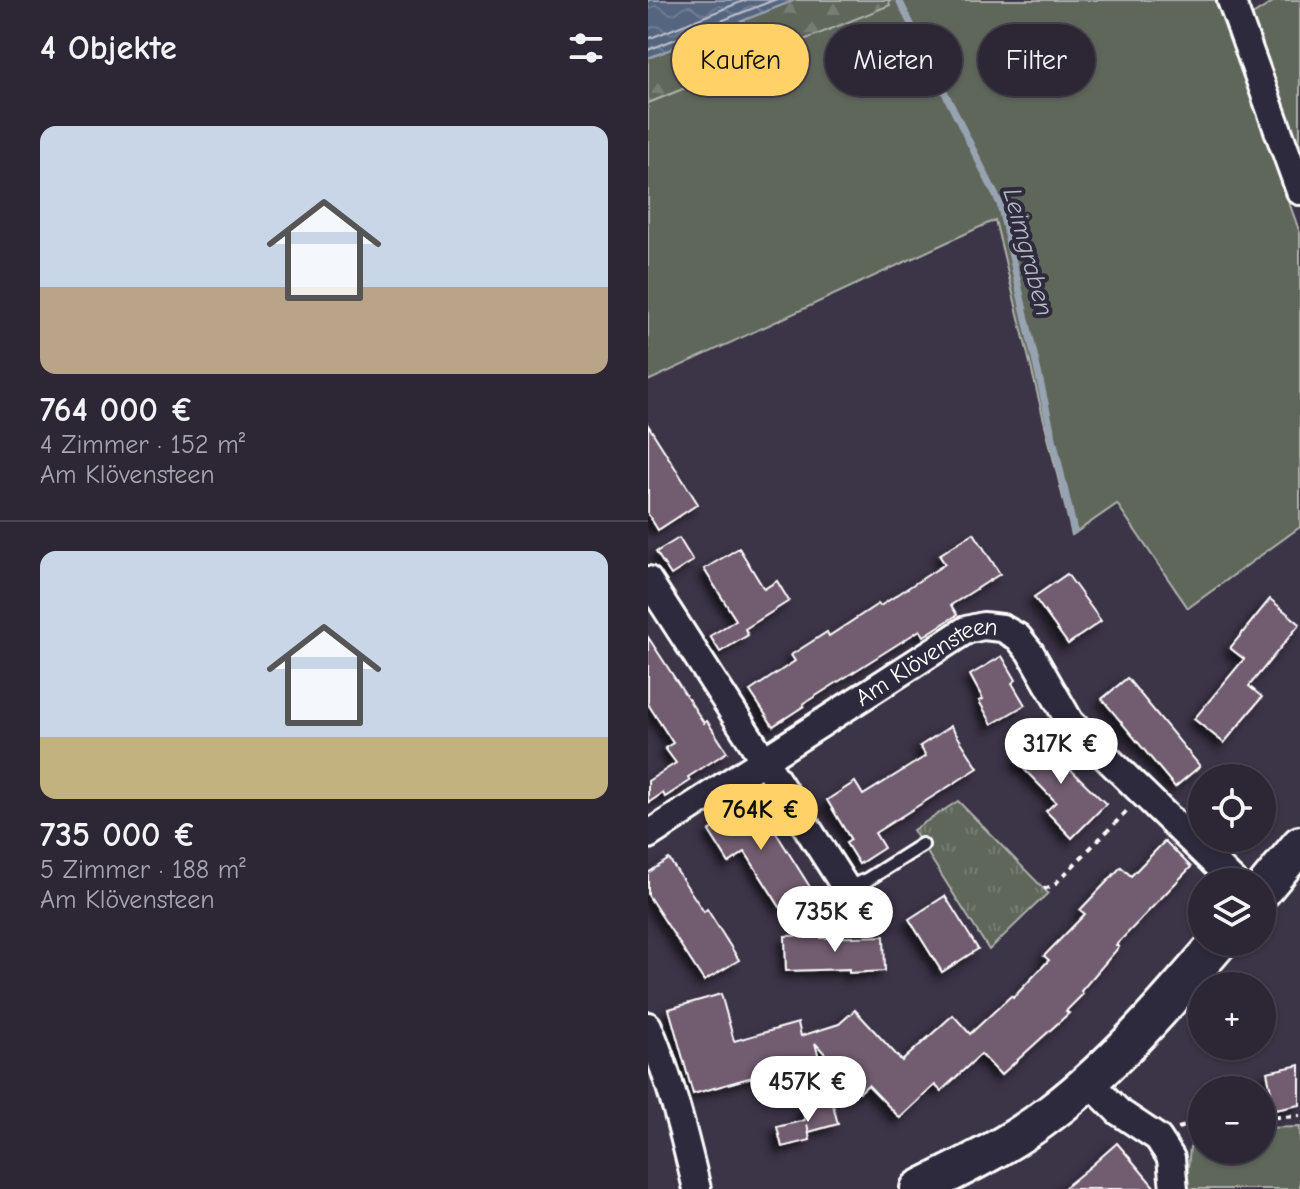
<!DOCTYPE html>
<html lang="de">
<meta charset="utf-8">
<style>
:root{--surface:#2d2735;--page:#352f3d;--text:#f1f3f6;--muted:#a7a5ad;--line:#484450;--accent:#ffd166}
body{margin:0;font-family:"Comic Neue",sans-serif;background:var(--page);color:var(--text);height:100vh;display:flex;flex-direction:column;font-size:30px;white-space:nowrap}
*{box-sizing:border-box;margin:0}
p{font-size:26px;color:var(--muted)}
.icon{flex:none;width:44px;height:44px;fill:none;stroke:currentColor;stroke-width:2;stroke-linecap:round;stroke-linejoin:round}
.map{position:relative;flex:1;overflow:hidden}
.sheet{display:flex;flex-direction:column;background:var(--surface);width:648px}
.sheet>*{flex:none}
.hud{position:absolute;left:24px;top:24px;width:508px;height:72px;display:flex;gap:16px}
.fabs{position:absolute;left:540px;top:764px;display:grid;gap:16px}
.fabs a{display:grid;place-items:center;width:88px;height:88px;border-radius:50%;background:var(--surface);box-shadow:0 2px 6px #0004,0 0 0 2px var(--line);font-size:40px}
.price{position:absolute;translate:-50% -68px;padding:0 18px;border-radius:28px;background:#fff;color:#222;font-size:26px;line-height:52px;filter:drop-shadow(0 2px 4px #0008)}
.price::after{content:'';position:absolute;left:50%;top:48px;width:24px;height:18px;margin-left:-12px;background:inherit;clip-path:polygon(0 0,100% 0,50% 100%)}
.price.current{background:var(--accent);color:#111}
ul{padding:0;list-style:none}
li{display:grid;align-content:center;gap:16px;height:424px;padding:0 40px}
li+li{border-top:2px solid var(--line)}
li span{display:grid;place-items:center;height:248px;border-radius:16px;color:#555}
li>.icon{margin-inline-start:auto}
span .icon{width:144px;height:144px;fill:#fffc;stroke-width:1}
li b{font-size:34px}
h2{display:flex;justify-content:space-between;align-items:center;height:96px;padding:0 40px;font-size:34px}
.tag{padding:0 28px;border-radius:36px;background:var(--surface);box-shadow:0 2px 6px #0004,0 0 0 2px var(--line);font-size:28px;line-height:72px}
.tag.current{background:var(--accent);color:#111}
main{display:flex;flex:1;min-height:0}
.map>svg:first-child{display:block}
.grass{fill:#5e665a;stroke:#aeb2ac;stroke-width:2}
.forest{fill:url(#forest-firs);stroke:#aeb2ac;stroke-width:2}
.park{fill:url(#park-tufts);stroke:#aeb2ac;stroke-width:2}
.water{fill:url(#water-waves);stroke:#98a3b2;stroke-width:2}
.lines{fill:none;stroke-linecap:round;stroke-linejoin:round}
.shore{stroke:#bbc1cc;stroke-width:2}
.stream{stroke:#98a3b2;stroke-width:7}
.building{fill:#715b70;stroke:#fff;stroke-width:2;filter:url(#shadow)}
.service-casing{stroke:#fff;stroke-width:18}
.minor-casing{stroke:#fff;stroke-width:32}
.secondary-casing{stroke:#fff;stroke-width:42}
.path{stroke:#fff;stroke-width:4;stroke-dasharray:6 6;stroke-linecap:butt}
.service{stroke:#2f2a3d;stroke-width:12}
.minor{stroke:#2f2a3d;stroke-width:26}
.secondary{stroke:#2f2a3d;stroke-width:36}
.labels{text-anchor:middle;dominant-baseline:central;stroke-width:8;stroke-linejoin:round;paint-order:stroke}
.street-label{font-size:24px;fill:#fff;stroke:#2f2a3d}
.water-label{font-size:26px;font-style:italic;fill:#b2bac5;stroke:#2f2a3d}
</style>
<main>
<section class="sheet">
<h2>4 Objekte<svg class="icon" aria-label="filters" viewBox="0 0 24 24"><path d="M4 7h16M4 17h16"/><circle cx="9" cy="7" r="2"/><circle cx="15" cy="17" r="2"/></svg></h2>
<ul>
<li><span style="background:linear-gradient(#c9d6e8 65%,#b9a48a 0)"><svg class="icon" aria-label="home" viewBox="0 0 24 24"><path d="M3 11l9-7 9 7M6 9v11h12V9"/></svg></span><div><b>764 000 €</b><p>4 Zimmer · 152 m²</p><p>Am Klövensteen</p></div></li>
<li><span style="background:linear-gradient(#c9d6e8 75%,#c2b280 0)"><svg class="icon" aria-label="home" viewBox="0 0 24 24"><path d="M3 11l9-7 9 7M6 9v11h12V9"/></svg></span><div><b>735 000 €</b><p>5 Zimmer · 188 m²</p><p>Am Klövensteen</p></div></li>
</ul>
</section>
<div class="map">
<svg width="652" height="1189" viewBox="0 0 652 1189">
<defs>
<pattern id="forest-firs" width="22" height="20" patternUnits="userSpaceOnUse" patternTransform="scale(2)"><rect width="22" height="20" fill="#5e665a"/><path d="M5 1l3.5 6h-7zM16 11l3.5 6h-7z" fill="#767d73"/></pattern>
<pattern id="park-tufts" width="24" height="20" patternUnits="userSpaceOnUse" patternTransform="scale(2)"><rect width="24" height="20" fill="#5e665a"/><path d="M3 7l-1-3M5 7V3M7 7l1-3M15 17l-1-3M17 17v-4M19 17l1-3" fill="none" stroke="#767d73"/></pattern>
<pattern id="water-waves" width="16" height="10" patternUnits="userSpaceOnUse" patternTransform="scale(2)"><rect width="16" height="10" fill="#54657f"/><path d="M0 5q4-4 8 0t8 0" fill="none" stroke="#6e7c92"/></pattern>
<filter id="shadow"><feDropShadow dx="-6" dy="6" stdDeviation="4" flood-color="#0009"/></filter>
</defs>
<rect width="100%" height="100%" fill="#3c3447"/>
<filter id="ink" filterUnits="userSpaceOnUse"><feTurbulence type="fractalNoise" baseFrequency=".0125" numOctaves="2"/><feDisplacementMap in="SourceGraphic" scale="16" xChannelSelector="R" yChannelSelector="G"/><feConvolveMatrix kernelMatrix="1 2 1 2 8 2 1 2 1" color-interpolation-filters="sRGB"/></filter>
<g filter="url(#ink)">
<g class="grass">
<path d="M240,0H568L652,233V527L540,608L469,504L424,535L347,220L0,381V103L241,5Z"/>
<path d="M628,0H652V152L603,16Z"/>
<path d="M652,1127V1189H538L542,1147L554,1135V1150H614V1128Z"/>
</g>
<path class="forest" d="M147,0H240L242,5L0,103V58Z"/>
<path class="park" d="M310,801L400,893L341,950L265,830Z"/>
<path class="water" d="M0,0H147L0,58Z"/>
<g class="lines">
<g class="shore">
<path d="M0,39L98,0"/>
<path d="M0,50L126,0"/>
</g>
<path class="stream" d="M251,0L352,204L426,531"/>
</g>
<g class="building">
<path d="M0,425L50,504L10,530L0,514Z"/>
<path d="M326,533L352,574L303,605L309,615L276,636L272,630L155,704L156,706L125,726L102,691L147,661L143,655L179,632L181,636L230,604L232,606L297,564L291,555Z"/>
<path d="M31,538L45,561L23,575L8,552Z"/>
<path d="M91,548L116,589L129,581L141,601L97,629L100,635L72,652L62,636L88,620L56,569Z"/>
<path d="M419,574L453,621L420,644L386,597Z"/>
<path d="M622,599L652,624L601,686L614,697L576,743L546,719L596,659L582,648Z"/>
<path d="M0,637L56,723L59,721L79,752L40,777L42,781L17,797L15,793L0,803V781L28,763L17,748L25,743L0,704Z"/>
<path d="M354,656L368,680L364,683L377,705L344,724L331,701L335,699L322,675Z"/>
<path d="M479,678L552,766L527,787L454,699Z"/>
<path d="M303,726L330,768L227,833L236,848L211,864L198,843L203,840L179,800L207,782L215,795L278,756L272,746Z"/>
<path d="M394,734L420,761L417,764L458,804L424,838L398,811L408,802L368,761Z"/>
<path d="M108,801L162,887L132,907L97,852L81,863L61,831Z"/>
<path d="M517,841L543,867L468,945L471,947L433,991L435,994L418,1011L421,1013L353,1075L333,1054L293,1091L287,1085L252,1118L220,1085L212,1092L167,1043L171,1058L45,1094L21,1009L73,994L86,1041L150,1023L153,1036L191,1024L207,1010L254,1061L305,1015L322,1034L363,996L365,998L401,960L396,956L437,914L432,910L473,867L483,876Z"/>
<path d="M21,859L56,912L59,909L91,960L56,981L0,895V873Z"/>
<path d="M297,896L330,949L294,972L261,919Z"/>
<path d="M173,935V938L236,936L237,971L201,973V969L138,971L137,936Z"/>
<path d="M652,1065V1105L627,1110L619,1072Z"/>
<path d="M184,1101L190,1124L161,1132L159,1124L162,1140L134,1147L129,1127L157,1120L154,1109Z"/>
<path d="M469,1143L508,1189H415L443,1166Z"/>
</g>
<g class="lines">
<defs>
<path id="service" d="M198,888L217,881L274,845"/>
<g id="minor">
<path d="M583,0L652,191"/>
<path d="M0,580L198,888"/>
<path id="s1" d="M0,835L295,645L318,630L335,626L354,628L370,637L382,652L422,722L586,882"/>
<path d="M0,1026C22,1078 36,1134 49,1189"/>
<path d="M441,1082L471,1112L510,1138L523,1158L526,1189"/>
</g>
<g id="secondary">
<path d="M614,891L652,845"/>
<path d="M271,1189C317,1166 363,1144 404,1112C468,1063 519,1003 571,942"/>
</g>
</defs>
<use href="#service" class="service-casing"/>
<use href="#minor" class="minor-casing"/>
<use href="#secondary" class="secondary-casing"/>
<g class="path">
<path d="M396,889L406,885L479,811"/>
<path d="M614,1118L652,1116"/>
<path d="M530,1128L554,1122"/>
</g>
<use href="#service" class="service"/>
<use href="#minor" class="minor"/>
<use href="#secondary" class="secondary"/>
</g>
</g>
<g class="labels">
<g class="street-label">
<text stroke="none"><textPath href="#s1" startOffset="330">Am Klövensteen</textPath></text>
</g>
<g class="water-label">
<text transform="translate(380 252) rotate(75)">Leimgraben</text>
</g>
</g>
</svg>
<div class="fabs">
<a><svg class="icon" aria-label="locate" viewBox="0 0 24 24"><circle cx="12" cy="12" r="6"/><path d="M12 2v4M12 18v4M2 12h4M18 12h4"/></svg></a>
<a><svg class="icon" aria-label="layers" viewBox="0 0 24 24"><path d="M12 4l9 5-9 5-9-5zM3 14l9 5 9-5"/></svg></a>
<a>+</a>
<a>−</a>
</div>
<b class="price" style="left:413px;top:786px">317K €</b>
<b class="price current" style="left:113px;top:852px">764K €</b>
<b class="price" style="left:187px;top:954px">735K €</b>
<b class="price" style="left:160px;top:1124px">457K €</b>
<div class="hud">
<a class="tag current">Kaufen</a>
<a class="tag">Mieten</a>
<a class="tag">Filter</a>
</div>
</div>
</main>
